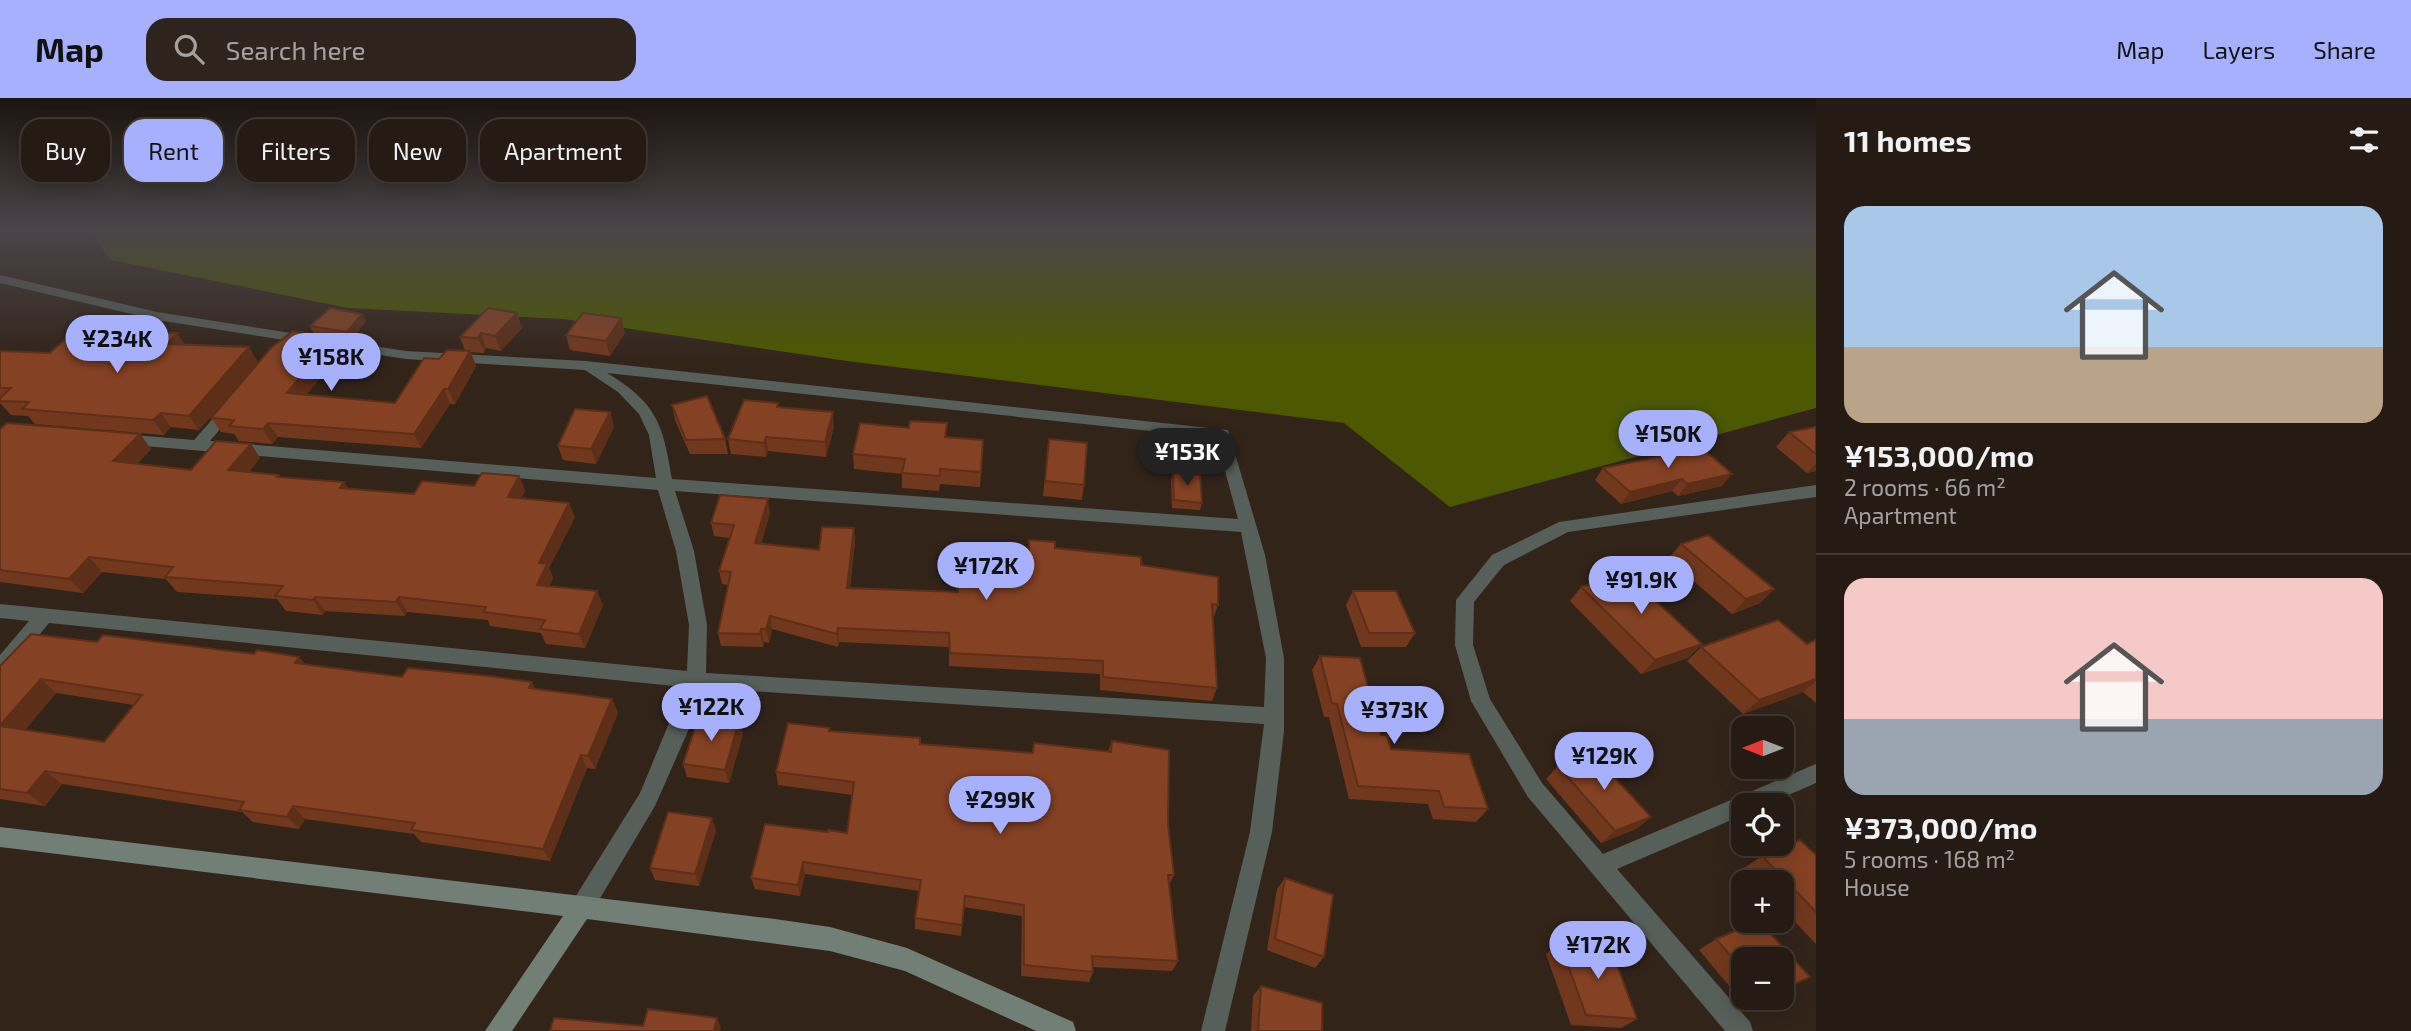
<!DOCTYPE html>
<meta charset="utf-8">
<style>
:root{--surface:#261b14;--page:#2e241d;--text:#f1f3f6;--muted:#a4a1a0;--line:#423934;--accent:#a7b0fc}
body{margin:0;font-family:"Exo 2",sans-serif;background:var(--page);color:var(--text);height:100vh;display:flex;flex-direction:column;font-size:26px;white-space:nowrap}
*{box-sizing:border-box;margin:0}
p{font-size:23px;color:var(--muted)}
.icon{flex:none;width:38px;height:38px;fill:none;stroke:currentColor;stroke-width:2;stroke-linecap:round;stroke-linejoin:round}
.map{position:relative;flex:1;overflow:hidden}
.sheet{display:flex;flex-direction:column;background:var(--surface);width:595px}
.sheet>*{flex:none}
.top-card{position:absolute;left:21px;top:21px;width:665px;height:63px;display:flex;gap:14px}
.needle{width:46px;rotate:270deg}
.fabs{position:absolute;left:1731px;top:618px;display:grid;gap:14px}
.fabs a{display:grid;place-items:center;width:63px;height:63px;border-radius:14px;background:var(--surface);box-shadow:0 4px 18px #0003,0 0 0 2px var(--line);font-size:35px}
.price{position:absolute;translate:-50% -60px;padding:0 16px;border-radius:24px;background:var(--accent);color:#111;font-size:23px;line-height:46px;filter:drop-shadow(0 2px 4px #0008)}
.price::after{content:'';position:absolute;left:50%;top:42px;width:21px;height:16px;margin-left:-10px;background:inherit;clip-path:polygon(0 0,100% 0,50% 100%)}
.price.on{background:#222;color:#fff}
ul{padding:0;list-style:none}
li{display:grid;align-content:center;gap:14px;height:371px;padding:0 28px}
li+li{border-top:2px solid var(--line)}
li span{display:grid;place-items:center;height:217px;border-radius:21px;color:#555}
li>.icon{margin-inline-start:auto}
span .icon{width:126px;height:126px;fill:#fffc;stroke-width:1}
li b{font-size:30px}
h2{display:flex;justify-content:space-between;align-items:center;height:84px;padding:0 28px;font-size:30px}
.chip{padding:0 24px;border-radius:21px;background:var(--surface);box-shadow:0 4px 18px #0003,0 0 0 2px var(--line);font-size:24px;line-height:63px}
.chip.on{background:var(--accent);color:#111}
header{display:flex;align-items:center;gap:42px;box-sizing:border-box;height:98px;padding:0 35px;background:var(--accent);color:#111}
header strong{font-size:33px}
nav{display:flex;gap:38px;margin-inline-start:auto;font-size:24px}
.search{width:490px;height:63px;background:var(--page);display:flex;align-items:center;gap:18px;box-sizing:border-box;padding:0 24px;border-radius:21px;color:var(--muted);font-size:26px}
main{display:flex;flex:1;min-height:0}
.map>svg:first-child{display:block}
.forest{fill:#4c5900}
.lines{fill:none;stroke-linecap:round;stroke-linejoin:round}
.street{fill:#575f5a;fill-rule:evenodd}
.secondary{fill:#727f76;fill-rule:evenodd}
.wall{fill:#72381e;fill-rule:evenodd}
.shaded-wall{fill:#5d2e18}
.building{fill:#854123;stroke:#5d2e18;stroke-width:2}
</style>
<header>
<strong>Map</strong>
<div class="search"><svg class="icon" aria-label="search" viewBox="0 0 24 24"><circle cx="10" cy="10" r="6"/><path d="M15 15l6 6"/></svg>Search here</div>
<nav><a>Map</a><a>Layers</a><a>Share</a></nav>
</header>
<main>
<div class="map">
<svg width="1816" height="933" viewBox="0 0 1816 933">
<rect width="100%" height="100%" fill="#33241a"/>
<path class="forest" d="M89,132H1816V310L1450,409L1344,325L847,263L564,221L348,210L111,162Z"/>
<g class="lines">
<g class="street">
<path d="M0,177L157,214L406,253L586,263L1228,332L1265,457L1284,560V633L1272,734L1225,933H1201L1250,734L1264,626L703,590L688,633L655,708L590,817L582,820L574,817L571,809L574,801L640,695L684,589L49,525L7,576L0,578V557L29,523L0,520V506L687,573L689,527L676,453L658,392L121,346L113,341L121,336L194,342L225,307L230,305L238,310L210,343L656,380L649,337L639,316L618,294L585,272L406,261L157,222L0,185ZM607,275L1216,340L1238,421L672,381C663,326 657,305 607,275ZM675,393L1241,434L1266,560L1264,609L706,575L707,527L694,453Z"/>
<path d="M1816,387V399L1568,434L1504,467L1474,504L1473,547L1490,601L1542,685L1603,756L1816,666V685L1765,707H1743V717L1617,771L1750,924L1753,933H1725L1528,699L1471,603L1455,547L1456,502L1492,457L1559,424Z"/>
</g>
<path class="secondary" d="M0,729L775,821L830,829L907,850L1073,924L1076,933H1036L905,873L830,853L587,821L512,933H485L563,818L0,749Z"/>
</g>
<g class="wall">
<path d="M517,215L522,230L501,253L486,250L484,255L471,254L476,268L455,306H450L421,350L278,339L272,346L239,343L234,336L221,334L211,320L333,239L341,254L306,297L395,305L439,261L465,253L460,239Z"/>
<path d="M366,223L351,242L314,236L310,228Z"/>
<path d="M177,235L184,246L258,264L199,332L171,329L164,337L35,326L28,318L11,317L0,305V253L50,255Z"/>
<path d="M625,235L610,258L570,252L566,237Z"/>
<path d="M672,307L725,341L728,356H690L675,322Z"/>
<path d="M778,309L834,329L826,359L768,353L766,359L731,356L728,341Z"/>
<path d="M610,314L614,329L596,366L563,362L558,348Z"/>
<path d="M947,325L946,339L983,342L980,389L940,386L939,393L902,390V376L854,371L853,356L909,330Z"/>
<path d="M1816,329V373L1807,375L1776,349L1789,334Z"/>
<path d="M0,331L140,336L151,351L137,366L191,372L251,346L260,360L249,374L348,390L414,396L474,388L519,378L525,393L521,400L575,419L549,470L553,480L549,488L603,507L585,550L546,546L541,535L490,528L488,522L407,514L405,518L325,513L323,517L286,513L277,501L177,494L166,481L102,474L83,495L0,484Z"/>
<path d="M1049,341L1084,387L1082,402L1043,398Z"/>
<path d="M1702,350L1722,388L1678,398L1672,393L1621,406L1595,382L1603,370Z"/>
<path d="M1173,375L1202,405L1200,412L1172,410L1171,382Z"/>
<path d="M770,415L761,446L819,452L854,430L855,444L850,490L957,494L956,466L957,452H1028L1029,442L1055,450L1141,467L1218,507L1213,521L1217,590L1212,603L1100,592V576L949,568V549L839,544L838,549L772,531L769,545L764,544L763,549L721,548L718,535L728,487L722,486L719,473L729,440L714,438L711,425Z"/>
<path d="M1681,446L1774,491L1760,505L1732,516L1668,461Z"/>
<path d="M1581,489L1702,546L1688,560L1641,576L1570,503Z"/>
<path d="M1353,493L1415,535L1406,549H1361L1346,507Z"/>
<path d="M1816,542V605L1803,594L1743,616L1687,563L1701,549L1807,546Z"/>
<path d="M254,556L299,559L306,567L402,579L536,591L612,601L618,615L595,671L587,670L550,763L421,744L414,736L305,721L299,731L253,724L242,714L62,686L45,708L0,701V568ZM56,595L134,607L104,644L25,632Z"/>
<path d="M1320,558L1381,637L1391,651L1488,711L1476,724L1433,721L1428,706L1349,701L1329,619H1324L1312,572Z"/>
<path d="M739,623L743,636L729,685L687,679L683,666Z"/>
<path d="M830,633L920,646L1032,655L1034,645L1108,654L1112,643L1168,726L1174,777L1169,787L1178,863L1172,873L1093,869V874L1089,884L1021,878L1022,818L964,809L961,838L915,831V820L919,793L805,776L800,798L755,791L751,780L828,734L847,735L853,697L778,687L776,674Z"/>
<path d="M1558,668L1651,719L1636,731L1601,745L1546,681Z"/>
<path d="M716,732L699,788L655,782L650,770Z"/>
<path d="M1816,756V846L1782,810V784H1757L1744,770L1762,758Z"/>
<path d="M1285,780L1324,859L1315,870L1267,852L1277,791Z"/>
<path d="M1716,841L1743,861V900H1768L1747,909L1699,852Z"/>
<path d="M1560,845L1637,921L1621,930L1571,927L1546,856Z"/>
<path d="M1261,888L1322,933H1251L1253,898Z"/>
</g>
<g class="shaded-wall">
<path d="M517,215L522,230L501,253L495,238Z"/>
<path d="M362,216L366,223L351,242L347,234Z"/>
<path d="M621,220L625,235L610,258L606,243Z"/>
<path d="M177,235L187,250L167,246Z"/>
<path d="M481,235L486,250L484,255L478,240Z"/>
<path d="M333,239L341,254L296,310L287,295Z"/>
<path d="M249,249L258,264L199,332L189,318Z"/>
<path d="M470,253L476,268L455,306L448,291Z"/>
<path d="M444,291L450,306L421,350L414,336Z"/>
<path d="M610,314L614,329L596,366L591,351Z"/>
<path d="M833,314L834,329L826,359L825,344Z"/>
<path d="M161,315L171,329L164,337L153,322Z"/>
<path d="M268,325L278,339L272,346L263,331Z"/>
<path d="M140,336L151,351L125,378L113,363Z"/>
<path d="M766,339L768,353L766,359L764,345Z"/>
<path d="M251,346L260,360L239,387L228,372Z"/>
<path d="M1816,365V373L1807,375Z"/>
<path d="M1732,376L1722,388L1678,398L1687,386Z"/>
<path d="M519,378L525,393L514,413L508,399Z"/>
<path d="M1682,381L1672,393L1621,406L1630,394Z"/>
<path d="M344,384L353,398L340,390Z"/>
<path d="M768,401L770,415L757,459L755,445Z"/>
<path d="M569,405L575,419L549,470L553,480L543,501L537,487L539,465Z"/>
<path d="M854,430L855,444L848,504L847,490Z"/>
<path d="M89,459L102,474L83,495L69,481Z"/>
<path d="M1774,491L1760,505L1732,516L1746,501Z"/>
<path d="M597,493L603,507L585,550L579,536Z"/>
<path d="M315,499L325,513L323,517L313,502Z"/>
<path d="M399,499L407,514L405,518L396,504Z"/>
<path d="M770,518L772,531L769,545L766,531Z"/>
<path d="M838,530L839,544L838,549L837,536Z"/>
<path d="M761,531L764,544L763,549L760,536Z"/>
<path d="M1702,546L1688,560L1641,576L1655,562Z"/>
<path d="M299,559L310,573L295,565Z"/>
<path d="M41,581L56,595L17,641L0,628Z"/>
<path d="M1816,581V583L1803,594L1743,616L1759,602Z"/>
<path d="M532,584L539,597L529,590Z"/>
<path d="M612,601L618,615L595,671L588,658Z"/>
<path d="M739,623L743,636L729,685L725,672Z"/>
<path d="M581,657L587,670L550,763L543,751Z"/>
<path d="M45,673L62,686L45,708L27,695Z"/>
<path d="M293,708L305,721L299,731L287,719Z"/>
<path d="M1651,719L1636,731L1601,745L1615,733Z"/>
<path d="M712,720L716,732L699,788L695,776Z"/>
<path d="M803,764L805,776L800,798L798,787Z"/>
<path d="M717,920L721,930L720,933H714Z"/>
</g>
<g class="building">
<path d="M330,210L362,216L347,234L310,228Z"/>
<path d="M488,210L517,215L495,238L481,235L478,240L460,239Z"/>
<path d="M583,215L621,220L606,243L566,237Z"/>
<path d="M74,233L177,235L167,246L249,249L189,318L161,315L153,322L22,311L29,304L0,303V300L11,290H0V253L50,255Z"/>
<path d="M293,233L333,239L287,295L395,305L424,260L439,261L447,252L470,253L448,291H444L414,336L268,325L263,331L229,328L234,322L211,320L271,250Z"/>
<path d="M707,298L725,341L686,342L672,307Z"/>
<path d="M744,302L778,305L777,309L833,314L825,344L766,339L764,345L728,341Z"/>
<path d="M575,311L610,314L591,351L558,348Z"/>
<path d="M910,323L947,325L945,339L983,342L981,374L940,371V378L902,375L905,361L853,356L860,325L909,330Z"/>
<path d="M7,325L140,336L113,363L191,372L216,343L251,346L228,372L279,377L277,379L344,384L340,390L414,396L422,383L474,388L482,375L519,378L508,399L569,405L539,465L547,466L537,487L597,493L579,536L540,531L545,522L483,514L486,509L399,499L396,504L315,499L313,502L275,498L283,488L165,479L173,469L89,459L69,481L0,472V331Z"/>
<path d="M1816,329V356L1789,334Z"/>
<path d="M1049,341L1087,345L1084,387L1045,383Z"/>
<path d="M1702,350L1732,376L1687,386L1682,381L1630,394L1603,370Z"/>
<path d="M1173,375L1200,377L1202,405L1174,402Z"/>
<path d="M720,397L768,401L755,445L819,452L822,429L854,430L847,490L958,494L957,452H1029V442L1055,444V450L1141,459V467L1218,479V507L1212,506L1217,590L1103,579V563L950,555L949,535L838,530L837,536L770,518L766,531H761L760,536L718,535L731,474L719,473L734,427L711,425Z"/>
<path d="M1708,437L1774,491L1746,501L1681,446Z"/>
<path d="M1626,475L1702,546L1655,562L1581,489Z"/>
<path d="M1353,493H1396L1415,535H1369Z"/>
<path d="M1778,522L1807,546L1816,542V581L1759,602L1701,549Z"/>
<path d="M31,536L97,544L103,537L254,556L257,552L299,559L295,565L402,579L408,570L489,578L532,584L529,590L612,601L588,658L581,657L543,751L411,732L415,725L293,708L287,719L239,712L244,704L45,673L27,695L0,691V628L104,644L142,597L41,581L0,627V568Z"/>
<path d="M1320,558L1360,560L1381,637H1387L1391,651L1469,656L1488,711L1444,709L1439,693L1358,688L1337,606L1332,605Z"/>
<path d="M699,618L739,623L725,672L683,666Z"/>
<path d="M788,625L830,630L829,633L920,640V646L1033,655L1034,645L1111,654L1112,643L1169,652L1168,726L1174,777H1168L1178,863L1092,858L1093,874L1024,867V807L965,798L962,827L915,820L921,782L803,764L798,787L751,780L765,726L828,734V732L847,735L854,684L776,674Z"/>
<path d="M1593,656L1651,719L1615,733L1558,668Z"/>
<path d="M668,714L712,720L695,776L650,770Z"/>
<path d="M1800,742L1816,757V814L1762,758Z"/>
<path d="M1285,780L1333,797L1324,859L1275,841Z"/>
<path d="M1759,823L1810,879L1782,892V861H1743V872L1716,841Z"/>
<path d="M1560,845L1610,848L1637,921L1586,917Z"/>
<path d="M1261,888L1322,905V933H1258Z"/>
<path d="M648,911L717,920L714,933H550L554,920L643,928Z"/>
</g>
<linearGradient id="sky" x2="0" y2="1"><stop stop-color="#1c140e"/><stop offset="0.5" stop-color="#4a4549"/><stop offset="1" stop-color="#4a4549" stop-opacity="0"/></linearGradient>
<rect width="1816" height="263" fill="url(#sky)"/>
</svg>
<div class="fabs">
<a><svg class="needle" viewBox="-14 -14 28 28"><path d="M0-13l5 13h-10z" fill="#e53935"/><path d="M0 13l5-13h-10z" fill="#a4a1a0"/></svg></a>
<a><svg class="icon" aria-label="locate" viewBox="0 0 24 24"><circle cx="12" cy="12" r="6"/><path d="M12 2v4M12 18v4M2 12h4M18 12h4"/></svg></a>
<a>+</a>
<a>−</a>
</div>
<b class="price" style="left:117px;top:277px">¥234K</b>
<b class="price" style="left:331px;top:295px">¥158K</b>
<b class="price" style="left:1668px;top:372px">¥150K</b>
<b class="price on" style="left:1187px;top:390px">¥153K</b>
<b class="price" style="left:986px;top:504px">¥172K</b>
<b class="price" style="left:1641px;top:518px">¥91.9K</b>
<b class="price" style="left:711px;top:645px">¥122K</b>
<b class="price" style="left:1394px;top:648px">¥373K</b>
<b class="price" style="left:1604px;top:694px">¥129K</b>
<b class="price" style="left:1000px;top:738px">¥299K</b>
<b class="price" style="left:1598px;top:883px">¥172K</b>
<div class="top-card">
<a class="chip">Buy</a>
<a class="chip on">Rent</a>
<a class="chip">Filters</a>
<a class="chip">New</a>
<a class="chip">Apartment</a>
</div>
</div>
<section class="sheet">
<h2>11 homes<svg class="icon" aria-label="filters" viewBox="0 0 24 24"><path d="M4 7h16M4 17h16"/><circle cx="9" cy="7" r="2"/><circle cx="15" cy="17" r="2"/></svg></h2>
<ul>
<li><span style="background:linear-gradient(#a9c7e8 65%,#b9a48a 0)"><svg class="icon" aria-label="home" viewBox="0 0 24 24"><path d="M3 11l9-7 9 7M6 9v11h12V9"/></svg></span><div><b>¥153,000/mo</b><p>2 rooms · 66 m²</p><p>Apartment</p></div></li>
<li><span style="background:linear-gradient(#f6c9c9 65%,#9aa5b1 0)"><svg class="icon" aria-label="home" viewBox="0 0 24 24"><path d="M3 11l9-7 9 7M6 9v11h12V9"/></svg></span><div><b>¥373,000/mo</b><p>5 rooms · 168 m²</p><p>House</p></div></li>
</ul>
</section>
</main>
